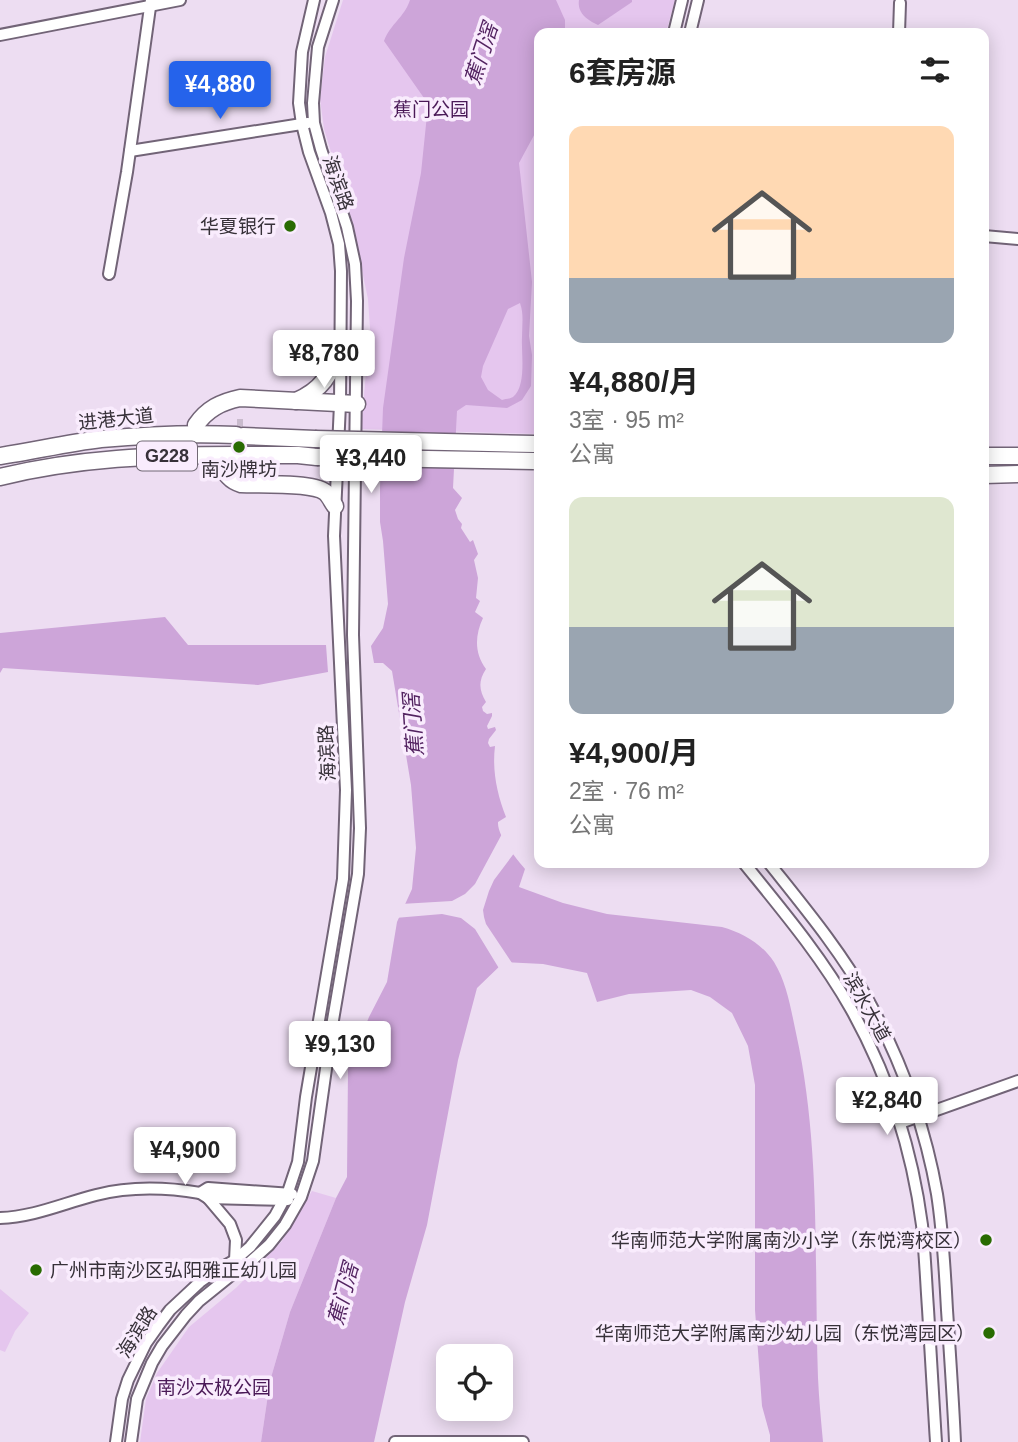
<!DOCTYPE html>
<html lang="zh">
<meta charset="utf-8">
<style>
:root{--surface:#fff;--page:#f2f2f2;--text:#222;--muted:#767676;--accent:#2563eb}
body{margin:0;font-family:Helvetica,"Noto Sans SC",sans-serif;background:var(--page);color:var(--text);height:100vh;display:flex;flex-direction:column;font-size:26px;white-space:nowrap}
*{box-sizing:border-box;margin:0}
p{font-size:23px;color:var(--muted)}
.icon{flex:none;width:38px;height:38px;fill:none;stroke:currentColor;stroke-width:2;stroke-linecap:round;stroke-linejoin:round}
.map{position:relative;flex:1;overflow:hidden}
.sheet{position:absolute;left:534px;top:28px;width:455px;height:840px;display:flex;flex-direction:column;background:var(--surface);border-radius:14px;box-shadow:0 4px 18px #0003}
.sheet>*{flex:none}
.buttons{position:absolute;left:436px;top:1344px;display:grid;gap:14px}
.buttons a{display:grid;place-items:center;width:77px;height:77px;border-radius:14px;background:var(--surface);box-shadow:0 4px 18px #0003;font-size:35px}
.price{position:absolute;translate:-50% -60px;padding:0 16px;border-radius:7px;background:#fff;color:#222;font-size:23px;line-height:46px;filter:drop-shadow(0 2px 4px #0008)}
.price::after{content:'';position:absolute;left:50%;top:42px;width:21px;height:16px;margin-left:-10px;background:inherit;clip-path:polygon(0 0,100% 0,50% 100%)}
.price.selected{background:var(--accent);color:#fff}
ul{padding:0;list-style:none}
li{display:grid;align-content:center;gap:14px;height:371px;padding:0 35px}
li span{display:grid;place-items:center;height:217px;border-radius:14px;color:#555}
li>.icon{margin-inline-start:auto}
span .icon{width:126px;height:126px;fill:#fffc;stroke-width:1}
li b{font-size:30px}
h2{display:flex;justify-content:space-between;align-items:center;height:84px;padding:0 35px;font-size:30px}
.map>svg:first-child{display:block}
.green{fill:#e5c6ee}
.water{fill:#cda5d9;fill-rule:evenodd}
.pier{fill:#edddf2}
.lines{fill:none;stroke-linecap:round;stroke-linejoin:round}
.highway-tunnel{stroke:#c9bbcd;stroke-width:16;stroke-dasharray:16 8;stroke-linecap:butt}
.minor-casing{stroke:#726477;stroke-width:14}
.highway-casing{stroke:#726477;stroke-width:19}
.minor{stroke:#fff;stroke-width:10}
.highway{stroke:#fff;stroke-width:16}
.highway-bridge-casing{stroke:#726477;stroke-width:19;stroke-linecap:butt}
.highway-bridge{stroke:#fff;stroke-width:16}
.poi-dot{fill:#296b02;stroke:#f9ecfd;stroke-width:2.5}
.labels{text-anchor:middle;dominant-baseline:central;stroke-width:7;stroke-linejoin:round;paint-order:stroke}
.shield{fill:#f9ecfd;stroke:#716974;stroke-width:2}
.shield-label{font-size:18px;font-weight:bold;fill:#373139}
.park-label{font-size:19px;fill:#4a1957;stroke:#f9ecfd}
.street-label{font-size:19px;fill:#373139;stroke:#f9ecfd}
.poi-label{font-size:19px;fill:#373139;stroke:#f9ecfd;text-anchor:end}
.water-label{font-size:21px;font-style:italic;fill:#532361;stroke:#f9ecfd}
</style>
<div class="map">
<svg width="1018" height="1442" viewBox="0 0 1018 1442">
<rect width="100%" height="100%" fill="#edddf2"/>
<g class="green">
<path d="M343,0H675L666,33H539V434L361,429L370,328L368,299L351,218L324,129L320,99L325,57Z"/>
<path d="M312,1191L336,1198L290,1312L270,1381L261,1442H140L146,1399L157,1373L189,1327L237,1287L282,1241Z"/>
<path d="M0,1289L29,1313L15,1331L5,1352L0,1350Z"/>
</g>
<g class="water">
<path d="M410,0H556L565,20V33H539V126L519,163L532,282L529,336L532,355L531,386L522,400L507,408L466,405L457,411L453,488L462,498L455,510L458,519L462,524L461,528L470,542L473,540L478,554L474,560L478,578L476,598L480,601L475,612L483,618C475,635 474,653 486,669C478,681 479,690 486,702L482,707L483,711L487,714L492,713V716L487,726L488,729L495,727L496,730L489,739L488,743L490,747L495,746C492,771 497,794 506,817L498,822C497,836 516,858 525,869L519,887L563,903L607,914L722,927C743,933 761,943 774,962C787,983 791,1010 796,1033C821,1146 814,1263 818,1378C819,1399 821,1421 823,1442H770V1435L762,1406L755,1310V1085L748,1046L732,1013L710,997L691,990L629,994L597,1002L587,973L543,964L504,962L477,988L458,1060L427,1225L405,1302L374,1442H261L270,1381L290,1312L336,1198L347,1177L348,1069L369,1017L387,982L397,922L412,889L416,848L411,785L392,671L383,663H374L371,646L383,628L388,604L383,541L380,522V488L383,408L404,258L421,173L427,115L424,98L384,41C391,23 404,18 410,0ZM520,303C524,314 522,325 522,337C521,352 527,386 513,397C510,399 505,399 502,400L488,390L481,377L483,366L508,309Z"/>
<path d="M579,0H632V2L598,25C587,20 577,13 579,0Z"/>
<path d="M165,617L188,645H326L328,672L258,685L3,668L0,673V633Z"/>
</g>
<path class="pier" d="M503,832L515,852L494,880L489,891L483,910L484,917L486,924L514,966L505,965L500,970L475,929L461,918L442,914L395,918L401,904L452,901L465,894L475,884Z"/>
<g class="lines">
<g class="highway-tunnel">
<path d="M237,427H243"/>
<path d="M236,464H242"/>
</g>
<defs>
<g id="minor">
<path d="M674,33L682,0"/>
<path d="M690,33L698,0"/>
<path d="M899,33L900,3"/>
<path d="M0,35L180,0"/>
<path d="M130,151L308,123"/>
<path d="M984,236L1018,239"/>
<path d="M109,274L127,172L151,0"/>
<path d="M744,863C782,910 821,956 851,1009C888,1075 912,1149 922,1225C925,1253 926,1281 928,1309C931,1354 933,1398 936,1442"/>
<path d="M769,863C804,907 840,950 868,1000C901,1060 925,1126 937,1194C943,1232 945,1271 947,1310C950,1354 953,1398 955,1442"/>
<path d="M900,1123L1018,1081"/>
<path d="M208,1198L230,1224L236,1240L235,1260"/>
<path d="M288,1200L208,1198L200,1193L208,1188L292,1194"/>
<path d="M0,1218C34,1217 64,1203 96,1195C131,1186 164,1187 200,1193"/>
<path d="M116,1442L122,1399L128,1380L146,1343L158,1326L170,1310L200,1282L217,1270L235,1260L250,1247L275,1216L288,1192L298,1162L306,1097L343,879L346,790L334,536L340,404L341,271L339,244L331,213L309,152L302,124L299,103L302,52L314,0"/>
<path d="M131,1442L137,1399L152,1363L162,1346L186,1315L199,1301L230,1276L250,1262L269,1245L285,1225L301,1197L313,1161L332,1026L358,874L360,828L353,635L357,301L355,264L347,227L321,149L314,123L313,103L318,47L333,0"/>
<path d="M395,1442H523"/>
</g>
<g id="highway">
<path d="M296,401C322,390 330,375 340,349"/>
<path d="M196,425C207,409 221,402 240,398L357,404"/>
<path d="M243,436L315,439"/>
<path d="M242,455H298L317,457"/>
<path d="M0,456C34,451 67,443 101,439C146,435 192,433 236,435"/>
<path d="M984,456H1018"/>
<path d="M220,464C226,474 230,481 241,484C260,485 311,482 325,492C329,495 332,502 335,506"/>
<path d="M984,475L1018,474"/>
<path d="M0,477C77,458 156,455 236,455"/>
</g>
</defs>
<use href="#minor" class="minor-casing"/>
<use href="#highway" class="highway-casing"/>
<use href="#minor" class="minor"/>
<use href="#highway" class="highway"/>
<defs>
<g id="highway-bridge">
<path d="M315,439L534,444"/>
<path d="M317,457L534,461"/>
</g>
</defs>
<use href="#highway-bridge" class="highway-bridge-casing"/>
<use href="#highway-bridge" class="highway-bridge"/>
</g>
<g class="poi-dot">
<circle cx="290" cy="226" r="7"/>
<circle cx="239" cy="447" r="7"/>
<circle cx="986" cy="1240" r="7"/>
<circle cx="36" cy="1270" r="7"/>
<circle cx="989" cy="1333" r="7"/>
</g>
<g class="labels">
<rect class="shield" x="137" y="441.5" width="60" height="29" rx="5"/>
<g class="shield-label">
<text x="167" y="456">G228</text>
</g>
<g class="park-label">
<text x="431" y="109">蕉门公园</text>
<text x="214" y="1387">南沙太极公园</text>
</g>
<g class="street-label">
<text transform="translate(338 183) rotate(71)">海滨路</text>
<text transform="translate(116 419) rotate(-6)">进港大道</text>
<text transform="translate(327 753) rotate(-93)">海滨路</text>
<text transform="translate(867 1007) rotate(61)">滨水大道</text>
<text transform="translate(137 1332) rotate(-58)">海滨路</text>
</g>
<g class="poi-label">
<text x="276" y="226">华夏银行</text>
<text x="239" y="469" text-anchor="middle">南沙牌坊</text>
<text x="972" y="1240">华南师范大学附属南沙小学（东悦湾校区）</text>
<text x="50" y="1270" text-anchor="start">广州市南沙区弘阳雅正幼儿园</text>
<text x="975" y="1333">华南师范大学附属南沙幼儿园（东悦湾园区）</text>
</g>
<g class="water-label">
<text transform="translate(481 54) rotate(-72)">蕉门滘</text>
<text transform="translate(413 725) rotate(-94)">蕉门滘</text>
<text transform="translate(343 1294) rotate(-75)">蕉门滘</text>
</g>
</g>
</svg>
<div class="buttons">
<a><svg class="icon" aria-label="locate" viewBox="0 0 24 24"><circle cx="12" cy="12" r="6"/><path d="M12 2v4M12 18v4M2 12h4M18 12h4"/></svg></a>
</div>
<b class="price selected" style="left:220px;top:121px">¥4,880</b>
<b class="price" style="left:324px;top:390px">¥8,780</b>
<b class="price" style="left:371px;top:495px">¥3,440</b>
<b class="price" style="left:340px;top:1081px">¥9,130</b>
<b class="price" style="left:887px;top:1137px">¥2,840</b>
<b class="price" style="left:185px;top:1187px">¥4,900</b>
<section class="sheet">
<h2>6套房源<svg class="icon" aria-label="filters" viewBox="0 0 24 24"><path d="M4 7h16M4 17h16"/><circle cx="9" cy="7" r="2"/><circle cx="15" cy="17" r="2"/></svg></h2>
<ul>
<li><span style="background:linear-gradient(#ffd9b3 70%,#9aa5b1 0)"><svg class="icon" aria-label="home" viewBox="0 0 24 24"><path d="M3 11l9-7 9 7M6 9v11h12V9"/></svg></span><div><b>¥4,880/月</b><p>3室 · 95 m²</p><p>公寓</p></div></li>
<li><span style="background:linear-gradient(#dfe7d0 60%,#9aa5b1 0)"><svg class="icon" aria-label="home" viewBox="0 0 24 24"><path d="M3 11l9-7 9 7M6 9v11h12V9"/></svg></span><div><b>¥4,900/月</b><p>2室 · 76 m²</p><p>公寓</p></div></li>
</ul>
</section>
</div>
